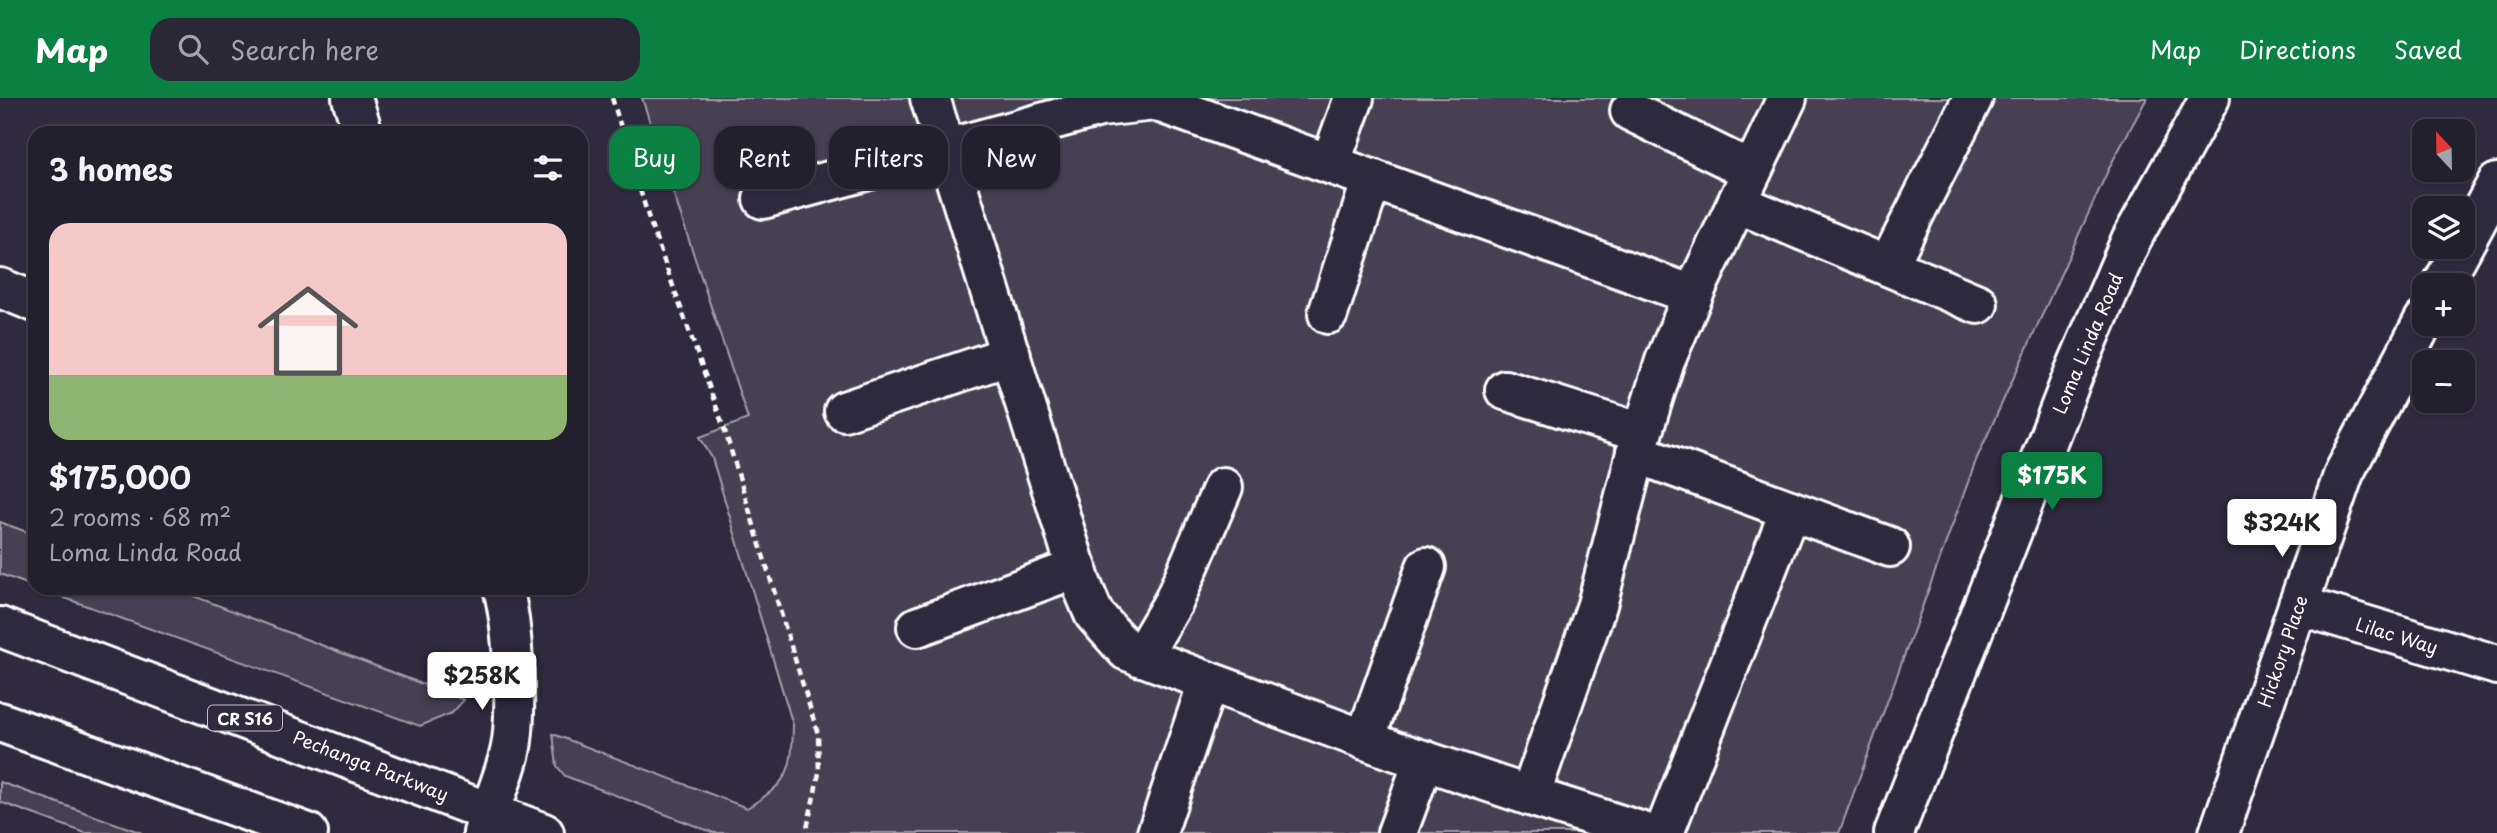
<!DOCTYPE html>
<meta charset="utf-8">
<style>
:root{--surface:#23202e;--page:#2b2836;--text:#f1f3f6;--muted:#a3a3aa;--line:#403e4a;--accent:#0b8043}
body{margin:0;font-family:"Playpen Sans",sans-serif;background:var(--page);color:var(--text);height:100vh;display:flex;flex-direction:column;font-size:26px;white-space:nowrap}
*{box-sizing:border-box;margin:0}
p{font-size:23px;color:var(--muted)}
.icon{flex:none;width:38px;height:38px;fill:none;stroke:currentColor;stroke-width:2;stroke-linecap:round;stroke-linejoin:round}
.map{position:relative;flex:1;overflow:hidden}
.panel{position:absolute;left:28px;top:28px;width:560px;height:469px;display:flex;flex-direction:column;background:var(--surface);border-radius:21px;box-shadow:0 2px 5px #0004,0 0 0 2px var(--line)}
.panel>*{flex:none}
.hud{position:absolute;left:609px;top:28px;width:665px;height:63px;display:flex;gap:14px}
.needle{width:46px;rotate:338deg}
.fabs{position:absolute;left:2412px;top:21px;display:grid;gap:14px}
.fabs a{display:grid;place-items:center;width:63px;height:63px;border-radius:14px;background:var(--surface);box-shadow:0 2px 5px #0004,0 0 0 2px var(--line);font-size:35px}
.price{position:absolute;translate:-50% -60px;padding:0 16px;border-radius:7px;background:#fff;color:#222;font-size:23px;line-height:46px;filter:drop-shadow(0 2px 4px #0008)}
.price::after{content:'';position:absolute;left:50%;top:42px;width:21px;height:16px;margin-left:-10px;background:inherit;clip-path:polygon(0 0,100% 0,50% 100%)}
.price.on{background:var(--accent);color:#fff}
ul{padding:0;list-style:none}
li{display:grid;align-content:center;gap:14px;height:371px;padding:0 21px}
li span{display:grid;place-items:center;height:217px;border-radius:21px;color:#555}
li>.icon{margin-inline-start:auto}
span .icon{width:126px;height:126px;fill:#fffc;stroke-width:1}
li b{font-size:30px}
h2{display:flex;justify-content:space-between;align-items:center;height:84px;padding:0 21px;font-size:30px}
.tag{padding:0 24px;border-radius:21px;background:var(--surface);box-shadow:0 2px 5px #0004,0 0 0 2px var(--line);font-size:24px;line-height:63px}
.tag.on{background:var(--accent);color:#fff}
header{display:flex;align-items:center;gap:42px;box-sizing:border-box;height:98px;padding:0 35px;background:var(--accent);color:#fff}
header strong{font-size:33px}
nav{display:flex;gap:38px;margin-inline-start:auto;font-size:24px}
.search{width:490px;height:63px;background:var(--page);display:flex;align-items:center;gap:18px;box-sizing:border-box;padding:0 24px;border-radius:21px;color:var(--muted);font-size:26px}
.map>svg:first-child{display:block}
.green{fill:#464152;stroke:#a2a0a8;stroke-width:2}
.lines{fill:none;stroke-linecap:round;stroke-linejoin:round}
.minor-casing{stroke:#fff;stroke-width:44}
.major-casing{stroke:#fff;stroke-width:44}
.path{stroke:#fff;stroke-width:4.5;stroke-dasharray:7 5;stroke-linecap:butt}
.minor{stroke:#2f2a3d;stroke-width:38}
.major{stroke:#2f2a3d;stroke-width:38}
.labels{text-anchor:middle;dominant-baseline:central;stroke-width:5;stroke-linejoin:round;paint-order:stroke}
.shield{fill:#2f2a3d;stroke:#c1bfc5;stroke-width:2}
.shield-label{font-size:16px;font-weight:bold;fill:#fff}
.street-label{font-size:18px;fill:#fff;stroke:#2f2a3d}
</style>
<header>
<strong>Map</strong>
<div class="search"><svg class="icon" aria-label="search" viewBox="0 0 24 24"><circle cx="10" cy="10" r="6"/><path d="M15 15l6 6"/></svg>Search here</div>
<nav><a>Map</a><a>Directions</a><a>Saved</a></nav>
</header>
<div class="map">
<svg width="2497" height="735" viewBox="0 0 2497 735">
<rect width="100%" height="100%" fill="#2f2a3d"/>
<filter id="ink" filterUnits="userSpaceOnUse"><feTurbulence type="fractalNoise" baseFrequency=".0143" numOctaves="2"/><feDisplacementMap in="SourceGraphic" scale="14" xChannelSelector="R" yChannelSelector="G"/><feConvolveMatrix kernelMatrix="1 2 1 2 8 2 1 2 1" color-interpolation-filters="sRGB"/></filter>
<g filter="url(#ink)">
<g class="green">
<path d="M642,0H2147L2110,68L1977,360L1839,735H714L565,678L557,668L553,636L747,710C789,684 792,675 793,627L712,360L700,339L748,321Z"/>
<path d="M0,424L35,437V489L0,476Z"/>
<path d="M37,490H173L464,602L452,615L420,628Z"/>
<path d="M0,684L142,735H85L0,704Z"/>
</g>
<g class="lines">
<defs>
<g id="minor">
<path d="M352,0L363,35"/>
<path d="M930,0L1081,485L1094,516L1127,553L1387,650L1530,698L1597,507L1636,355L1665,263L1693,197L1787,0"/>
<path d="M1630,13L1752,73"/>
<path d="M1330,66L1354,0"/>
<path d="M763,101L1100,9L1155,3L1693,197"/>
<path d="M1737,105L1978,206"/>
<path d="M1888,168L1973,0"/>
<path d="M2442,187L2497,85"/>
<path d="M0,190L35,204"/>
<path d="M1328,216L1372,81"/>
<path d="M1505,292L1642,335"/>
<path d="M844,313L1011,257"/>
<path d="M1636,355L1890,449"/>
<path d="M2298,507L2497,567"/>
<path d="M917,529L1077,470"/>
<path d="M1141,559L1174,503L1223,389"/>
<path d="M1365,642L1426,469"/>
<path d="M1530,698L1646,735"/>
<path d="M483,735C491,709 502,684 509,658C519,621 513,527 503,490"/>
<path d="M1157,735L1208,584"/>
<path d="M1397,735L1424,662"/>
<path d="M1664,735L1790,412"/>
<path d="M1894,735L2074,275L2131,142L2210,0"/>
<path d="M2219,735L2344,375L2424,222"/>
</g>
<g id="major">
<path d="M0,529L544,735"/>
<path d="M0,624L308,735"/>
</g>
</defs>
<use href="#minor" class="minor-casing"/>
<use href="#major" class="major-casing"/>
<path class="path" d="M612,0L649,121L725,333L818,636L819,675L806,735"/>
<use href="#minor" class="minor"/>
<use href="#major" class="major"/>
</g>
</g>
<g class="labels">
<rect class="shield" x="208" y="607.5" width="74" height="25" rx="5"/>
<g class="shield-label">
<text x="245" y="620">CR S16</text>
</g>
<g class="street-label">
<text transform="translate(2087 245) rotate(-67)">Loma Linda Road</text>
<text transform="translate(2397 537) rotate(17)">Lilac Way</text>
<text transform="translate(2282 553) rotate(-71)">Hickory Place</text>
<text transform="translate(371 667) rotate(21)">Pechanga Parkway</text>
</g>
</g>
</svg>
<div class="fabs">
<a><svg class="needle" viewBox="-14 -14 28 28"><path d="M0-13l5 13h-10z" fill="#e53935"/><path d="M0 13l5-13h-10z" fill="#a3a3aa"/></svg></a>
<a><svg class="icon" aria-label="layers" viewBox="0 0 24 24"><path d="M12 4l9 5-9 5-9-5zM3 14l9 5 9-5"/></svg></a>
<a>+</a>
<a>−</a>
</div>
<b class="price on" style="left:2052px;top:414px">$175K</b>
<b class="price" style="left:2282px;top:461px">$324K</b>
<b class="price" style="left:482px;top:614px">$258K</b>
<div class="hud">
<a class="tag on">Buy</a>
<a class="tag">Rent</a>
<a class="tag">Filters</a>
<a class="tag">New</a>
</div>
<section class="panel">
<h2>3 homes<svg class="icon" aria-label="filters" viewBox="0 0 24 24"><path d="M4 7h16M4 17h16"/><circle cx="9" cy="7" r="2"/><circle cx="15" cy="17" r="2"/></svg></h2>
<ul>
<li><span style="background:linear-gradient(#f6c9c9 70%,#8fb573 0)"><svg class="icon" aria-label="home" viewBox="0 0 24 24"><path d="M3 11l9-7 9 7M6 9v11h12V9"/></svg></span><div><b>$175,000</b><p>2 rooms · 68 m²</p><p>Loma Linda Road</p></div></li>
</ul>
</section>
</div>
